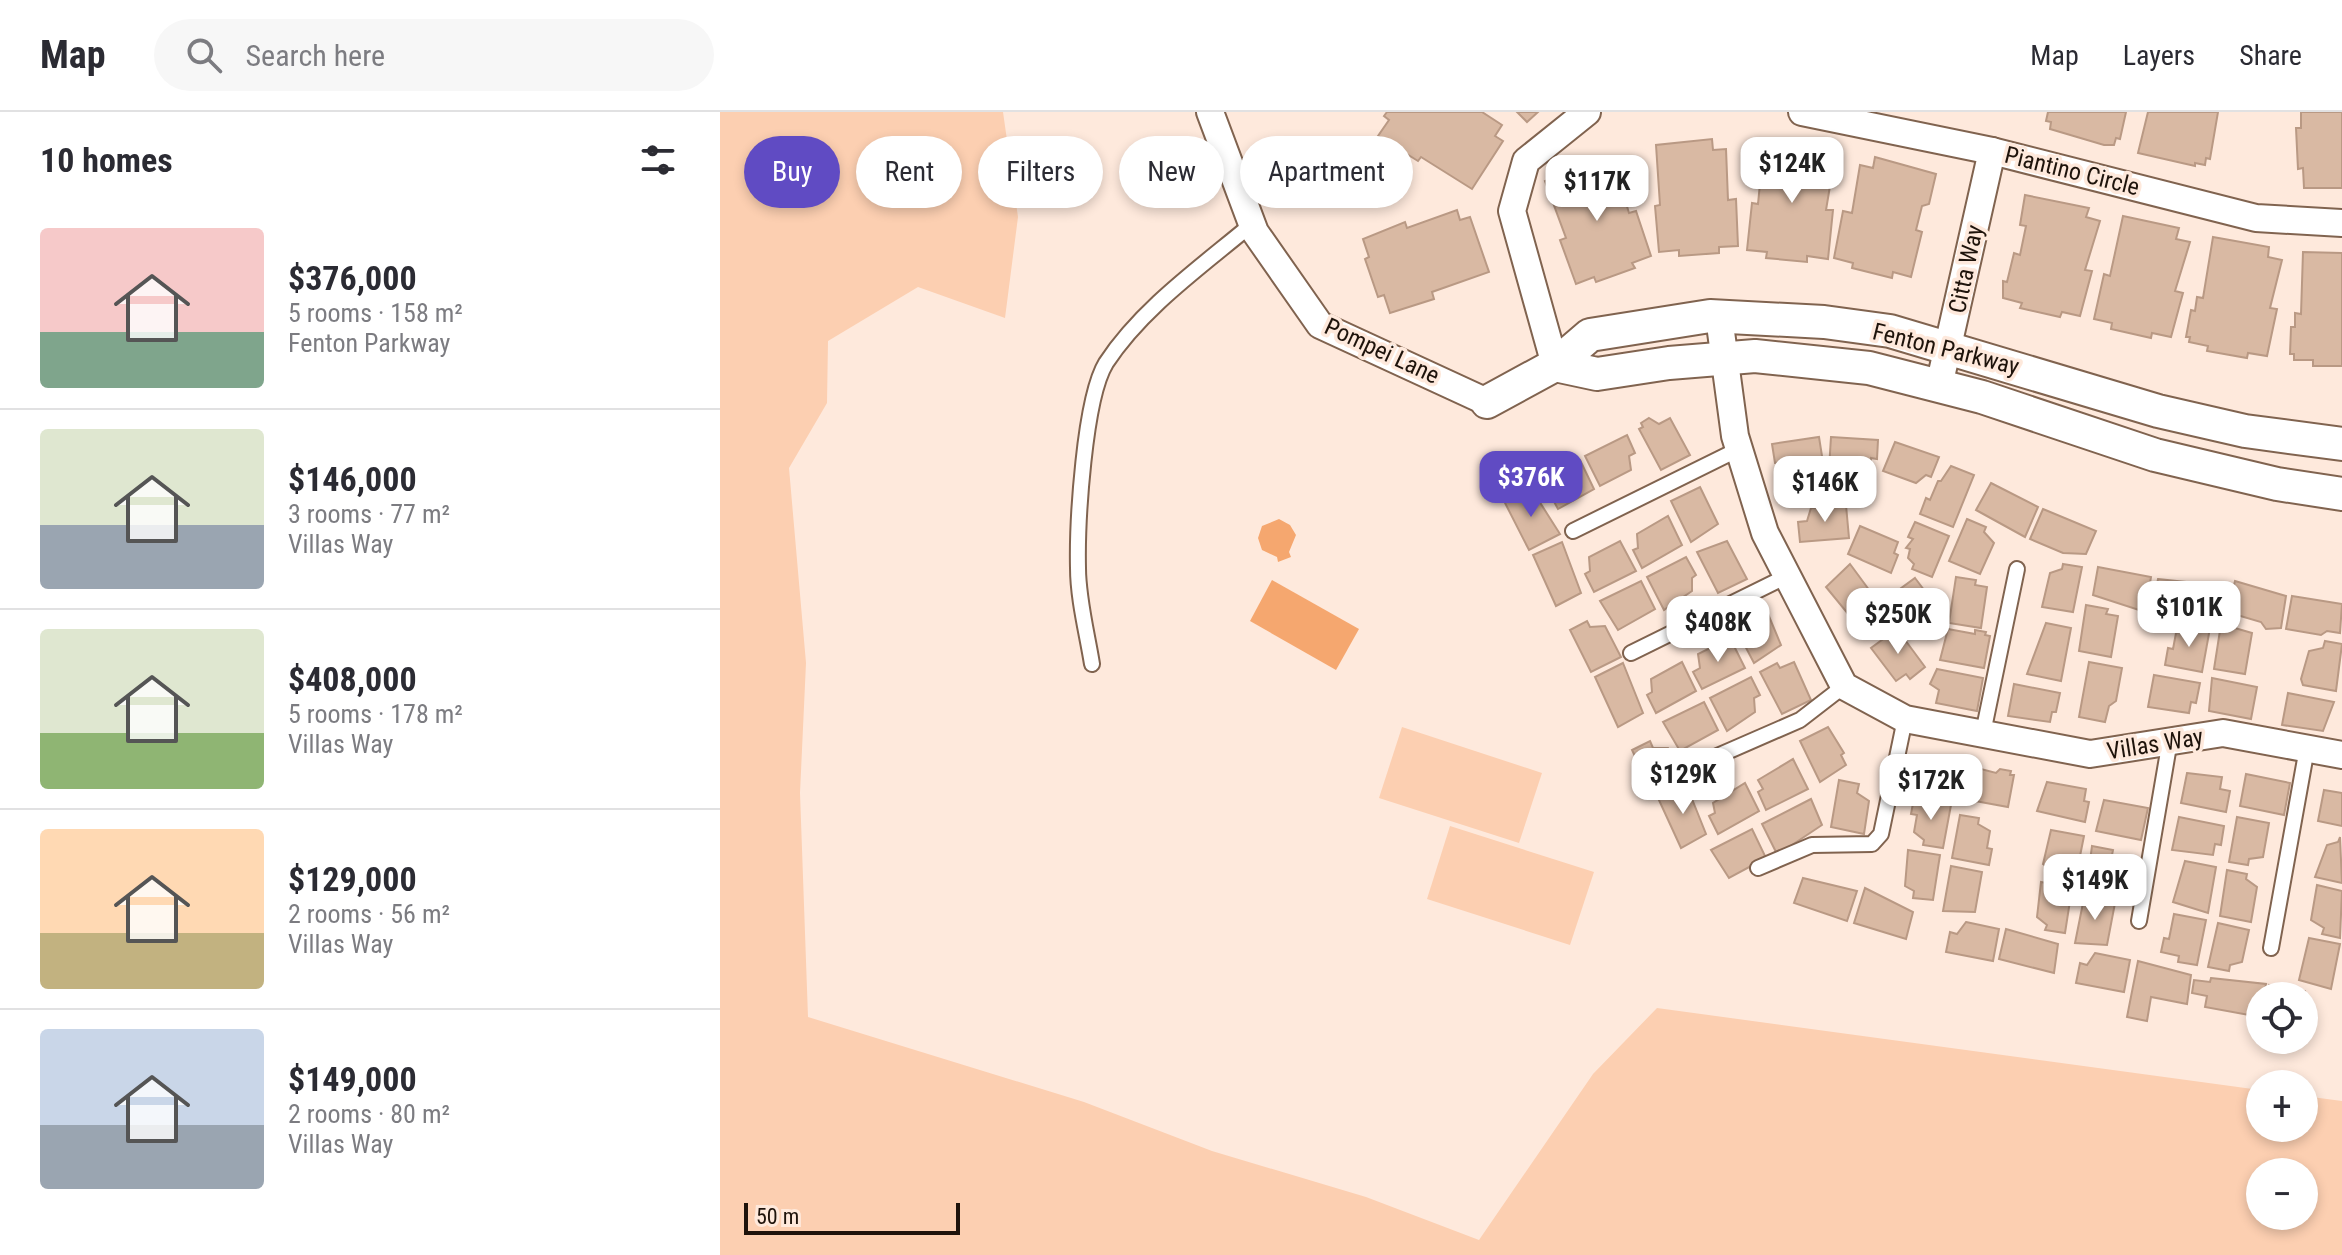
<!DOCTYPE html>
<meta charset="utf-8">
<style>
:root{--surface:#fff;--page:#f7f7f7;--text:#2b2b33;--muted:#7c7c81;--line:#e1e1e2;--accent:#604bc3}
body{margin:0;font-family:"Roboto Condensed",sans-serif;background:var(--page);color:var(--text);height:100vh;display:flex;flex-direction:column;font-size:30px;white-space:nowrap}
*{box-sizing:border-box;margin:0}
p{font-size:26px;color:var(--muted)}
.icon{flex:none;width:44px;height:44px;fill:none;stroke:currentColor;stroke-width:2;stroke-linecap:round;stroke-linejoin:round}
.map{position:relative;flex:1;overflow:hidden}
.details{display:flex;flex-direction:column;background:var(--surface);width:720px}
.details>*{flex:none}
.hud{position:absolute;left:24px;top:24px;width:760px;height:72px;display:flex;gap:16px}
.buttons{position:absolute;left:1526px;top:870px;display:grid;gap:16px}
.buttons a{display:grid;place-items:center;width:72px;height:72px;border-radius:50%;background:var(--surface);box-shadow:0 4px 12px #0003;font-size:40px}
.scale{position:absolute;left:24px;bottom:20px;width:216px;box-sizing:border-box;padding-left:8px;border:4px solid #1e130b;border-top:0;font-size:22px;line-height:28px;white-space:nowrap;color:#1e130b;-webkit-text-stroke:6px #fee9dc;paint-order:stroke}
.price{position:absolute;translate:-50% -68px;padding:0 18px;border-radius:16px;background:#fff;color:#222;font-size:26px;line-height:52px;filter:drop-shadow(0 2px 4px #0008)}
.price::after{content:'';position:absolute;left:50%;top:48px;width:24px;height:18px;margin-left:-12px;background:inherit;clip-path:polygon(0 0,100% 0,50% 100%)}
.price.selected{background:var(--accent);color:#fff}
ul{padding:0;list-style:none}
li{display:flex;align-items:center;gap:24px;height:200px;padding:0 40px}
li+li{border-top:2px solid var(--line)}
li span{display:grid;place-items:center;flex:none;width:224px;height:160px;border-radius:8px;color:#555}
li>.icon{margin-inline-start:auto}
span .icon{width:96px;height:96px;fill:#fffc;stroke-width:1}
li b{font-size:34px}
h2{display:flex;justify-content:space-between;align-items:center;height:96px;padding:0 40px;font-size:34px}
.tag{padding:0 28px;border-radius:36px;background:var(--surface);box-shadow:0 4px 12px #0003;font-size:28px;line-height:72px}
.tag.selected{background:var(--accent);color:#fff}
header{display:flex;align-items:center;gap:48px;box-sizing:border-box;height:112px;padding:0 40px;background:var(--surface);border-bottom:2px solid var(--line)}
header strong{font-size:38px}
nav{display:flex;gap:44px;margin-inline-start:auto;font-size:28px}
.search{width:560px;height:72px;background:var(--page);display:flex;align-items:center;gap:20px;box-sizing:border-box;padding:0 28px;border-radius:44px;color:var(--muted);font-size:30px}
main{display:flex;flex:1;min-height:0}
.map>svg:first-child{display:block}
.green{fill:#fccfb1;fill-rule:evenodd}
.water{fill:#f5a76f}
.building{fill:#d9b9a3;stroke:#b99984;stroke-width:2}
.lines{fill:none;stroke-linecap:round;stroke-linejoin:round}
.service-casing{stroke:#80634f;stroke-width:18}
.minor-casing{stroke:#80634f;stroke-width:30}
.tertiary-casing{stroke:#80634f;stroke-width:36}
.service{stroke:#fff;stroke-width:14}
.minor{stroke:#fff;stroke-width:26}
.tertiary{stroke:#fff;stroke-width:32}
.labels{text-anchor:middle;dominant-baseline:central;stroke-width:7;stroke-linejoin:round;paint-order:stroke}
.street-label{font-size:24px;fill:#1e130b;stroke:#fee9dc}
</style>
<header>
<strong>Map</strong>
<div class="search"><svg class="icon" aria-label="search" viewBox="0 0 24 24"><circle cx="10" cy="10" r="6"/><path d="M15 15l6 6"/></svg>Search here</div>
<nav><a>Map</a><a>Layers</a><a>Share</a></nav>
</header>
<main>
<section class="details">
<h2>10 homes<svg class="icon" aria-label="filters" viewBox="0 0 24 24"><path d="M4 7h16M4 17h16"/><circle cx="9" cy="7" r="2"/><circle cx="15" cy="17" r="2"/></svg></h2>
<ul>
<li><span style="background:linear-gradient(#f6c9c9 65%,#7fa58c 0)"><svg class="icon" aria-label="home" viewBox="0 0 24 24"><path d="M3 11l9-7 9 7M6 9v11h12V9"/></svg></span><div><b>$376,000</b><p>5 rooms · 158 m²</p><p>Fenton Parkway</p></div></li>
<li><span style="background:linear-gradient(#dfe7d0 60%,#9aa5b1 0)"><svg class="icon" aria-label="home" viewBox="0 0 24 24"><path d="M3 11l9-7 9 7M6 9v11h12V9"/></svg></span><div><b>$146,000</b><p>3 rooms · 77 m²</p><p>Villas Way</p></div></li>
<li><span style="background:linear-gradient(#dfe7d0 65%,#8fb573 0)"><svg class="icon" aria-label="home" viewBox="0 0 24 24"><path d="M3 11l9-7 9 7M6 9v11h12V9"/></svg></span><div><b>$408,000</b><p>5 rooms · 178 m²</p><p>Villas Way</p></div></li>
<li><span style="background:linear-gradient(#ffd9b3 65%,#c2b280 0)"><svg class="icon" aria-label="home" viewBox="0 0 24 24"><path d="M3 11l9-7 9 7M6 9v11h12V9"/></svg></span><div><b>$129,000</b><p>2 rooms · 56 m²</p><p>Villas Way</p></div></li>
<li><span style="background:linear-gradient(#c9d6e8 60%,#9aa5b1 0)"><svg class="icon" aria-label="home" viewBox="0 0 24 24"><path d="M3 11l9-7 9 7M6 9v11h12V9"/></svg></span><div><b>$149,000</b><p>2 rooms · 80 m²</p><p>Villas Way</p></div></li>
</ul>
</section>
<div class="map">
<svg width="1622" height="1143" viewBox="0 0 1622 1143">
<rect width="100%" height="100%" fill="#fee9dc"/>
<g class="green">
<path d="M0,0H283L298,105L285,206L198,175L108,229L107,291L69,356L86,551L80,681L88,905L364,990L492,1039L646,1085L759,1128L873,962L937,896L1540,978V1016H1584V984L1622,989V1143H0ZM1540,1060H1584V1104H1540Z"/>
<path d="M682,615L822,661L799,731L659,686Z"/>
<path d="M730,714L874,760L850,833L707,787Z"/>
</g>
<g class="water">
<path d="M559,407L570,413L576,423L569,440L571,445L558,450L557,445L542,438L538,426L542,414Z"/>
<path d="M552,468L639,517L616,558L530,509Z"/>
</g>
<g class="building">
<path d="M667,0H762L782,13L775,24L783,29L752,77L701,45L698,49L658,24L669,8L664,4Z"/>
<path d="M797,0H818L807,10Z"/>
<path d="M1328,0H1406L1400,27L1396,26L1394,33H1384L1330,17L1331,10L1326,9Z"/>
<path d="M1428,0H1498L1490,47L1486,46L1485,53L1475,51V54L1418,41Z"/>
<path d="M1581,0H1622V76H1584L1583,56L1578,57L1576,16H1581Z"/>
<path d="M992,27L993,38L1006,37L1008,88L1016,87L1018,134L999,135V141L959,144V138L939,140L935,94L940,93L936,33Z"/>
<path d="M1044,31L1102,38L1100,48L1114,50L1106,98H1113L1108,147L1087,144V150L1046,146L1047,140L1027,138L1032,91L1038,92Z"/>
<path d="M1155,45L1216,62L1209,92L1202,94L1196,118L1202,120L1191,165L1173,160L1172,166L1132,156L1133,151L1114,146L1123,99L1132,101L1140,53L1153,56Z"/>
<path d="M879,48L882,59L895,54L909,101L916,99L931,144L912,151L915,156L876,170L874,165L856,172L840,128L846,126L825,69Z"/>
<path d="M1305,83L1369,96L1366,105L1380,109L1365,158L1372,159L1360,204L1342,200L1340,205L1300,196L1302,191L1283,186V169L1287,170L1294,141L1300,143L1306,114L1300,113Z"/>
<path d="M737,98L740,108L750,105L769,160L712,180L714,187L670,201L664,183L658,185L645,147L649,145L643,127L685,110L687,116Z"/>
<path d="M1403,104L1459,116L1456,127L1470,130L1455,179L1463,181L1451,225L1432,221L1431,226L1391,217L1392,211L1374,207L1384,162L1390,164Z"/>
<path d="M1493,125L1549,135L1548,145L1562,148L1550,196L1557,197L1547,244L1528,241L1527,246L1487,239L1488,234L1469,230L1470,225H1466L1471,198L1475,199L1477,185L1483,186Z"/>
<path d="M1583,140L1622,141V254H1593V248H1574V242H1570L1571,215H1575V201L1581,202Z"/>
<path d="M929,306L939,312L950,306L970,343L941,358L919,317L923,315L921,311Z"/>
<path d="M907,323L915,341L909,344L911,358L880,374L865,344Z"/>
<path d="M1099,325L1104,357L1070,362L1064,350L1055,351L1052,332Z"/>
<path d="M1111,325L1158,328L1157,347L1151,346L1150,361L1109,357Z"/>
<path d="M1175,330L1219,345L1211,365L1206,363L1196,371L1163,359Z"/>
<path d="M860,348L874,377L838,397L831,384L827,386L818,368Z"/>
<path d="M1231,354L1254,363L1233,415L1200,402L1206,386L1210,388L1218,369H1221Z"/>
<path d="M1271,371L1318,395L1305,425L1256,398Z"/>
<path d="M805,375L816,391L819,389L840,422L809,438L783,387Z"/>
<path d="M980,375L998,412L971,430L951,389Z"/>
<path d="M1126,393L1129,426L1080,430L1078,410L1087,409L1091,396Z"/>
<path d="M1323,397L1376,419L1366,442L1343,441L1310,427Z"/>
<path d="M948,404L962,433L922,456L913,438L918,436L917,422Z"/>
<path d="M1247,407L1266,415L1264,420L1274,431L1260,462L1229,449Z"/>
<path d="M1195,410L1229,424L1212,465L1192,457L1194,452L1188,446L1190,437L1186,436L1193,427L1188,425Z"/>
<path d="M1140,414L1178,430L1174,441L1178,443L1171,461L1128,442Z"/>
<path d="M900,429L916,459L874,480L865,462L870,459L869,445Z"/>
<path d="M1007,429L1027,467L998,481L977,440Z"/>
<path d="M842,430L861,481L836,494L813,443Z"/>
<path d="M966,445L976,463L972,466V479L944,498L927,465Z"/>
<path d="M1130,452L1158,490L1133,508L1106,475Z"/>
<path d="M1343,452L1362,455L1353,500L1322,495L1330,461L1342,457Z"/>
<path d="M1378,455L1431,465L1425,500L1373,483Z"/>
<path d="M1236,465L1256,468L1255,473L1267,475L1261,516L1229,511Z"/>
<path d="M1195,466L1223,503L1207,515L1203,510L1192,519L1169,485Z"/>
<path d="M1438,467L1484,472L1480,493L1474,492L1467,504L1432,499Z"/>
<path d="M921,469L935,497L898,518L880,489Z"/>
<path d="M1515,469L1566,484L1561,516L1546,517L1541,510L1507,500Z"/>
<path d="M1572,484L1622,492L1620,521L1607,519L1601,523L1566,517Z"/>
<path d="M1366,493L1388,497L1386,502L1398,504L1391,545L1359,539Z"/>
<path d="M1042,496L1046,497L1061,533L1034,551L1013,511Z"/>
<path d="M867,509L870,515L885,514L901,545L871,560L850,518Z"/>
<path d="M1326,511L1351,516L1341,569L1307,562Z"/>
<path d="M1469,512L1490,516L1482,560L1445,553L1448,536L1453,537L1456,521L1468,517Z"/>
<path d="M1501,512L1532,521L1525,562L1494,557Z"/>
<path d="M1177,517L1205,555L1190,567L1186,562L1176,569L1151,536Z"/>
<path d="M1228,517L1255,522V518L1266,520L1265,523L1270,524L1264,556L1220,548Z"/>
<path d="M1010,526L1025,556L982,577L973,560L980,556L978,542Z"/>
<path d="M1605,529L1622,532L1616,579L1583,573L1581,567L1589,539L1603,536Z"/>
<path d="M962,550L976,579L936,601L927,583L932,580L931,567Z"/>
<path d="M1074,550L1091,588L1062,602L1040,560L1057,551L1060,556Z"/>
<path d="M1369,550L1402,556L1396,589L1389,594L1385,610L1359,605Z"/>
<path d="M903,551L923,601L898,615L875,565Z"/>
<path d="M1217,557L1263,566L1257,599L1216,591L1219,578L1210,572Z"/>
<path d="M1434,563L1480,571L1476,591L1471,590L1469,601L1428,595Z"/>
<path d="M1031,565L1040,583L1034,586L1035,600L1007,619L990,586Z"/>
<path d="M1492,566L1537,575L1531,607L1489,599Z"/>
<path d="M1294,572L1340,581L1336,600H1332L1330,610L1288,604Z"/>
<path d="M1568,581L1614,590L1603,619L1562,613Z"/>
<path d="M984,590L998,618L960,639L943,610Z"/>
<path d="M1108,615L1124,641L1121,643L1126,653L1100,670L1080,629Z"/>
<path d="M930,629L933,636H948L963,667L933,682L912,638Z"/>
<path d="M1193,643L1234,648L1232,661H1237L1233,681L1188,673Z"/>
<path d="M1073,647L1088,677L1046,698L1038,680L1043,677L1038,668Z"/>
<path d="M1257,656L1276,661L1280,657L1291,659L1290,663H1294L1288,695L1244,687L1252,657Z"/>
<path d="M1467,661L1502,665L1500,677L1510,679L1506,700L1461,691Z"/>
<path d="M1526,662L1570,671L1564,703L1520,694Z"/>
<path d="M1119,668L1139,672L1137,681L1149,689L1144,722L1111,715Z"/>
<path d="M1327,670L1366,677L1364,689L1369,690L1365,710L1317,699Z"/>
<path d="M1025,671L1039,699L998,722L989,704L995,701L993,691Z"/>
<path d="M966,672L986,722L961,736L938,686Z"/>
<path d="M1604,678L1622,681V714L1598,709Z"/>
<path d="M1194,686L1231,693L1223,736L1203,733L1204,728L1194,720L1197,703L1191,702Z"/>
<path d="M1091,687L1102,713L1069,735L1072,739L1057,742L1042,712Z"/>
<path d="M1384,688L1428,696L1421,728L1376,719Z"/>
<path d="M1240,703L1259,706L1258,712L1270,719L1267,736L1272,737L1269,753L1232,746Z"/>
<path d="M1459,705L1504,714L1501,733L1495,732L1493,743L1452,738Z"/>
<path d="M1517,705L1549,711L1543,745L1529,747L1528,753L1509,750Z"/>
<path d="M1032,717L1046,746L1009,766L991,738Z"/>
<path d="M1331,718L1364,724L1355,769L1333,764L1334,759L1323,752Z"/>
<path d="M1620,725L1622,771L1595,765L1607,733L1618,730Z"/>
<path d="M1372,734L1393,738L1392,743L1402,750L1397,785L1366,779Z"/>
<path d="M1188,738L1220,743L1213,788L1193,786L1194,779L1185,774Z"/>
<path d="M1465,749L1496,755L1488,801L1453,790Z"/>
<path d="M1231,754L1262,760L1255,800L1223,799Z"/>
<path d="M1507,758L1527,762L1526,767L1537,775L1531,810L1500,804Z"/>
<path d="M1083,766L1137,779L1127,809L1074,791Z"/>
<path d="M1321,770L1352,776L1345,821L1325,818L1327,813L1317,805Z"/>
<path d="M1597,773L1622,779L1620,826L1602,822L1604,816L1591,808Z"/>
<path d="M1145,776L1193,800L1186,827L1134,811Z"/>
<path d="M1364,786L1395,791L1387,833L1355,831Z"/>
<path d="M1454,802L1486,808L1477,853L1458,850L1459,844L1441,840L1444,826L1449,827Z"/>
<path d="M1246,810L1279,817L1273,849L1226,840L1230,820L1237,822Z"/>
<path d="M1498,811L1529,818L1522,850L1510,853L1509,859L1488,855Z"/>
<path d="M1286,817L1338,832L1334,861L1279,847Z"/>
<path d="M1589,826L1620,832L1611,877L1579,868Z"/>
<path d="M1375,841L1410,848L1404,880L1356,871L1360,851L1367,853Z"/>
<path d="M1418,849L1471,863L1467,892L1431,885L1427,909L1407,905Z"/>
<path d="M1491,866L1546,872L1544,884H1540V905L1485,895L1487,884L1472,881L1474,868L1490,870Z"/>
<path d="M1549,873L1585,879L1588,893L1593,894L1589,914L1584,913V884H1547Z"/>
</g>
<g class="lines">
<defs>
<g id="service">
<path d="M853,419L1019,337"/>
<path d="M911,541L1067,464"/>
<path d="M372,552C367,521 358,487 358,456C357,411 364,287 386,251C422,196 482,154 532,112"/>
<path d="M1263,621L1297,457"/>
<path d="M986,649L1080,608L1124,574"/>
<path d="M1038,756L1092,733L1152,732L1161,722L1185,607"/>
<path d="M1419,809L1450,628"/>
<path d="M1551,836L1587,636"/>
</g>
<g id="minor">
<path d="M490,0L535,120L600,213L767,290"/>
<path d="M1082,0L1272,39L1536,106L1622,111"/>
<path d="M999,205L1015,324L1045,421L1124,574L1185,607L1370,642L1503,621L1622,643"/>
<path d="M835,253L792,99L806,49L867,0"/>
<path d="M1219,274L1272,39"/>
</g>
<g id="tertiary">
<path d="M835,253L877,262L949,251L1035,244L1149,256L1262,285L1435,343L1557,372L1622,382"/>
<path d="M767,290L835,253L870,223L990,204L1104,210L1170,219L1438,299L1525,319L1622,332"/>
</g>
</defs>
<use href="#service" class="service-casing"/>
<use href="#minor" class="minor-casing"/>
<use href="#tertiary" class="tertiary-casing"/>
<use href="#service" class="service"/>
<use href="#minor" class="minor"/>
<use href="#tertiary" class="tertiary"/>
</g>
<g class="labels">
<g class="street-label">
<text transform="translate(1352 59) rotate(14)">Piantino Circle</text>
<text transform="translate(1246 157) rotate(-78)">Citta Way</text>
<text transform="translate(1226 237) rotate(14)">Fenton Parkway</text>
<text transform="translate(662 239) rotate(25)">Pompei Lane</text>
<text transform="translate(1435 632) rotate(-9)">Villas Way</text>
</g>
</g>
</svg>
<div class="buttons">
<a><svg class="icon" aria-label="locate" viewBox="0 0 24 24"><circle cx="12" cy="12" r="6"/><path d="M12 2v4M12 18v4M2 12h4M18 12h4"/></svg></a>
<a>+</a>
<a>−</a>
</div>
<div class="scale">50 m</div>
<b class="price" style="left:1072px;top:93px">$124K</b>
<b class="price" style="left:877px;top:111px">$117K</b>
<b class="price selected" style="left:811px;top:407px">$376K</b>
<b class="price" style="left:1105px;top:412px">$146K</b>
<b class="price" style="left:1469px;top:537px">$101K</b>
<b class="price" style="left:1178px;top:544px">$250K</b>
<b class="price" style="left:998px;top:552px">$408K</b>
<b class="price" style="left:963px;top:704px">$129K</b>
<b class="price" style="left:1211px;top:710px">$172K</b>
<b class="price" style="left:1375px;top:810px">$149K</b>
<div class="hud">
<a class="tag selected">Buy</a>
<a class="tag">Rent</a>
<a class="tag">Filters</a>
<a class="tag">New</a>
<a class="tag">Apartment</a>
</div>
</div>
</main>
